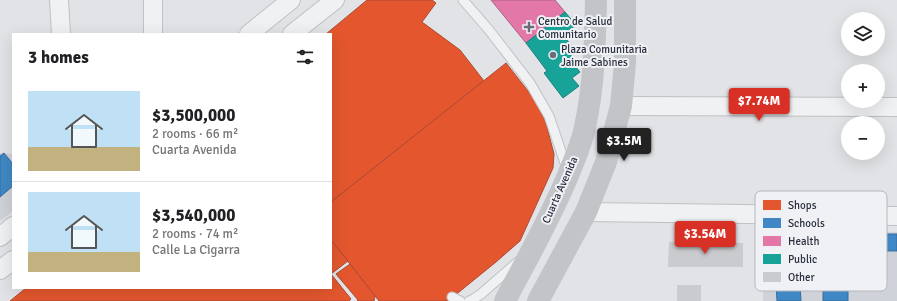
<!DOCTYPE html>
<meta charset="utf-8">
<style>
:root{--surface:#fff;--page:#f6f6f6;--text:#202124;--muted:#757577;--line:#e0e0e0;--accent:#d93025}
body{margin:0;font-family:Signika,sans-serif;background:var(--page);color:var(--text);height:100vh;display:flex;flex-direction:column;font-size:15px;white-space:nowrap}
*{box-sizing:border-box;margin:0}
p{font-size:13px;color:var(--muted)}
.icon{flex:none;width:22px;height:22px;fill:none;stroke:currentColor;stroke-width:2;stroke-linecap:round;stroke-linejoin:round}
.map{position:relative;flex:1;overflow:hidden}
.sheet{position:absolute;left:12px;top:33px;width:320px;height:256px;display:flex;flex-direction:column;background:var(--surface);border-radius:0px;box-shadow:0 4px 16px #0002}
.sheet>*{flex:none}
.buttons{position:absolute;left:841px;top:12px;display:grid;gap:8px}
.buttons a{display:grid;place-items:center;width:44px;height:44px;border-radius:50%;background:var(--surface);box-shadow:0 4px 16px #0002;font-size:20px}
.price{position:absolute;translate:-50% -34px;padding:0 9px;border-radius:4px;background:var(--accent);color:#fff;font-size:13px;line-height:26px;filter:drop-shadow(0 1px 2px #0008)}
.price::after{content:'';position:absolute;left:50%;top:24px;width:12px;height:9px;margin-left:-6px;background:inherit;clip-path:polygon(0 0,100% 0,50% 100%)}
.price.on{background:#222;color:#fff}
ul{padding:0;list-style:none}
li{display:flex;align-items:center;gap:12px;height:100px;padding:0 16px}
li+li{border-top:1px solid var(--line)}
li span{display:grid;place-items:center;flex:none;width:112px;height:80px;border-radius:0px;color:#555}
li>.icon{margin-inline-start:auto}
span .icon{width:48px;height:48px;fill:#fffc;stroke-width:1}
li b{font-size:17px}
h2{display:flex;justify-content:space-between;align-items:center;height:48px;padding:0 16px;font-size:17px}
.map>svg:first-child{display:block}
.built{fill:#d0d2d9}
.shops{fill:#e4572e;stroke:#ac4b33}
.schools{fill:#3f88c5;stroke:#386d9c}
.health{fill:#e377a8;stroke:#ab6188}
.public{fill:#17a398;stroke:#1c807d}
.building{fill:#c9cbce}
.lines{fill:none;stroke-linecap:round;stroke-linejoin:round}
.lane-casing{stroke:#bfc1c4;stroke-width:11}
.street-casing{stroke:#bfc1c4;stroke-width:20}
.lane{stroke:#f0f1f3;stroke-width:9}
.street{stroke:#f0f1f3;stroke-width:18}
.secondary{stroke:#c2c4c8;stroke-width:22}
.poi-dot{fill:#696e79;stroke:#eff1f5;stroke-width:1.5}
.labels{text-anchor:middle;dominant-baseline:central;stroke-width:4;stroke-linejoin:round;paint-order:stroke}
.poi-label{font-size:11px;fill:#292f3e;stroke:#eff1f5;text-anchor:start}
.street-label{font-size:11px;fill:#292f3e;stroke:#eff1f5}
.key{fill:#eff1f5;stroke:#b4b7be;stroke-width:1}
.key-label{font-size:11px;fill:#292f3e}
</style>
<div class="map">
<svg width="897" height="301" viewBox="0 0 897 301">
<rect width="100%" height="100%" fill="#e1e3e6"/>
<g class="built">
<path d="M0,153L13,154V211L0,221Z"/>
<path d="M763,231L897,232V301H763Z"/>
</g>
<g class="shops">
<path d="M367,0H432L436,3L422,22L460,50L484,81L331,202V34H326Z"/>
<path d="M506,63L535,100L545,120L554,154L553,168L520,241L496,262L448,301H379L331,240V202Z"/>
<path d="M331,240L348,261L331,274L351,299L349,301H10L26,288H331Z"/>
<path d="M350,264L375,296L374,301H357L358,300L336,274Z"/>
</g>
<g class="schools">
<path d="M4,153L13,164V186L0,197V156Z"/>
<path d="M791,234H897V251L791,250Z"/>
<rect x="823" y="268" width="25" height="33"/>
<path d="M776,284H800L801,301H777Z"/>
</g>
<path class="health" d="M491,0H555L565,12L526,43Z"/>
<path class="public" d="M565,12L576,25L563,35L575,50L571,54V57L570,60L580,72L572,78L579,86L563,98L544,73L547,71L526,43Z"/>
<g class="building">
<path d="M669,242L743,243V267H668Z"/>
<rect x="677" y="285" width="24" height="16"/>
</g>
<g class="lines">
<defs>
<g id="lane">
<path d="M463,0L489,30L530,83L549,116L567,169"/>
<path d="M452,297L460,301"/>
<path d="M469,301L472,300L481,294L519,261"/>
</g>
<g id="street">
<path d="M59,0L61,34"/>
<path d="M153,34V0"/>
<path d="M249,34L291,0"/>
<path d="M292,34L335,0"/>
<path d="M621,106L897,107"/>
<path d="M586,212L897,216"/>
<path d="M0,237L13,226"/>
<path d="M0,270L13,260"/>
</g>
</defs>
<use href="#lane" class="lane-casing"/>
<use href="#street" class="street-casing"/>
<use href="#lane" class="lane"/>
<use href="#street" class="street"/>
<g class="secondary">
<path d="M505,301C527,259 551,217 569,173C575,158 582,143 585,127C594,86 595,42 596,0"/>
<path d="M538,301L586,212L606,162L621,106L625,63V0"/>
</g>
</g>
<g class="poi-dot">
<path d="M527 21h4v4h4v4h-4v4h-4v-4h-4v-4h4z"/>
<circle cx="553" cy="55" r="4"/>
</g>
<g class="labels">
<g class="poi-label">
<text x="538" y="21">Centro de Salud<tspan x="538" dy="13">Comunitario</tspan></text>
<text x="561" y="49">Plaza Comunitaria<tspan x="561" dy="13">Jaime Sabines</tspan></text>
</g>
<g class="street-label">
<text transform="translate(560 190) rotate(-66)">Cuarta Avenida</text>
</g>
</g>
<rect x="755" y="191" width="132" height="100" rx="6" class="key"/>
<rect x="763" y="200" width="18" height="10" fill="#e4572e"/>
<rect x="763" y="218" width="18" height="10" fill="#3f88c5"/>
<rect x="763" y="236" width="18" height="10" fill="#e377a8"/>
<rect x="763" y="254" width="18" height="10" fill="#17a398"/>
<rect x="763" y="272" width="18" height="10" fill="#c9cbce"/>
<g class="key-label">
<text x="788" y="209">Shops</text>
<text x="788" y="227">Schools</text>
<text x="788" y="245">Health</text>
<text x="788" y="263">Public</text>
<text x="788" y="281">Other</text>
</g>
</svg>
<div class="buttons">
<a><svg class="icon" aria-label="layers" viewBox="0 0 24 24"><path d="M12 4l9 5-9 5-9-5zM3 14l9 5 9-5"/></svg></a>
<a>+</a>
<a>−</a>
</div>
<b class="price" style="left:759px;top:122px">$7.74M</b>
<b class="price on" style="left:624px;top:162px">$3.5M</b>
<b class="price" style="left:705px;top:255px">$3.54M</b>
<section class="sheet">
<h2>3 homes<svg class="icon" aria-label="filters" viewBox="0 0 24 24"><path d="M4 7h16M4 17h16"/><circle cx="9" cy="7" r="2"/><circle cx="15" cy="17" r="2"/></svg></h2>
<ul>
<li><span style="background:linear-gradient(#bfe0f5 70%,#c2b280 0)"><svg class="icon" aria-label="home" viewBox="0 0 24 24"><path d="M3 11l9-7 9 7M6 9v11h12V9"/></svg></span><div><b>$3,500,000</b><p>2 rooms · 66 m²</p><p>Cuarta Avenida</p></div></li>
<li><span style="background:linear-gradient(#bfe0f5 75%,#c2b280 0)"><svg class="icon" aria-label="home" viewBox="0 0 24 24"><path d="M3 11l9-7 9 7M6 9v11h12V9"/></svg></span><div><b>$3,540,000</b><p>2 rooms · 74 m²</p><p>Calle La Cigarra</p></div></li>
</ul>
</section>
</div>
